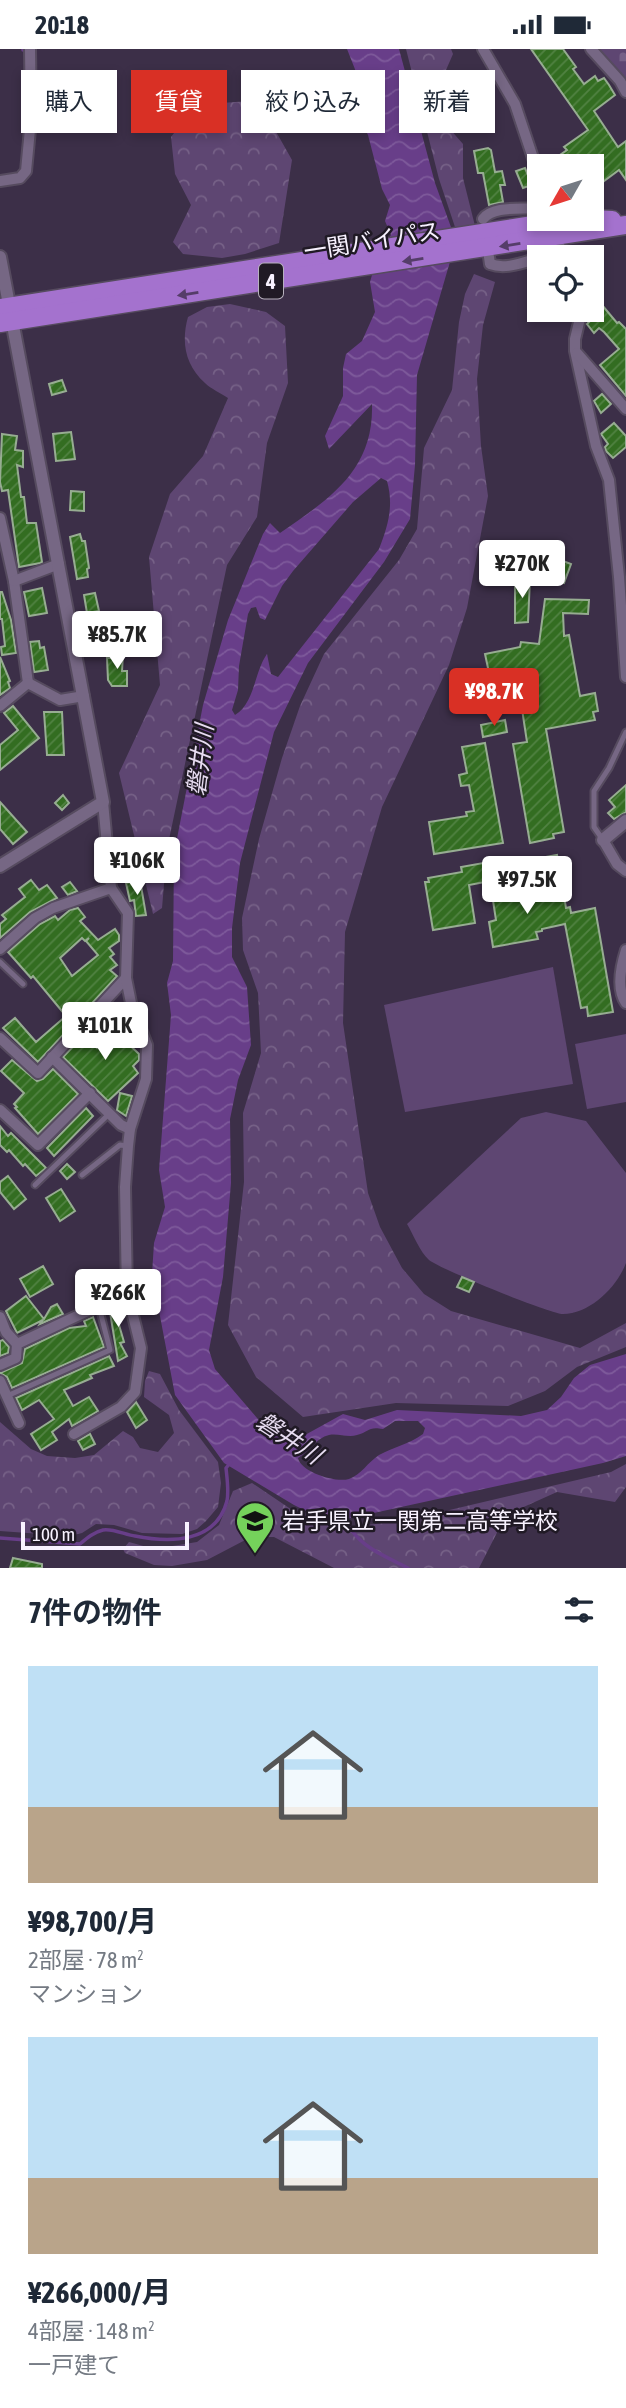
<!DOCTYPE html>
<html lang="ja">
<meta charset="utf-8">
<style>
:root{--surface:#fff;--page:#f6f6f7;--text:#1f2937;--muted:#747a83;--accent:#d93025}
body{margin:0;font-family:"Asap Condensed","Noto Sans JP",sans-serif;background:var(--page);color:var(--text);height:100vh;display:flex;flex-direction:column;font-size:26px;white-space:nowrap}
*{box-sizing:border-box;margin:0}
p{font-size:23px;color:var(--muted)}
.icon{flex:none;width:38px;height:38px;fill:none;stroke:currentColor;stroke-width:2;stroke-linecap:round;stroke-linejoin:round}
.map{position:relative;height:1519px;overflow:hidden}
.panel{display:flex;flex-direction:column;background:var(--surface);flex:1}
.panel>*{flex:none}
.banner{position:absolute;left:21px;top:21px;width:584px;height:63px;display:flex;gap:14px}
.needle{width:46px;rotate:231deg}
.controls{position:absolute;left:527px;top:105px;display:grid;gap:14px}
.controls a{display:grid;place-items:center;width:77px;height:77px;border-radius:0px;background:var(--surface);box-shadow:0 4px 10px #0003;font-size:35px}
.scale{position:absolute;left:21px;bottom:18px;width:168px;box-sizing:border-box;padding-left:7px;border:4px solid #f8f2ff;border-top:0;font-size:19px;line-height:24px;white-space:nowrap;color:#f8f2ff;-webkit-text-stroke:5px #201a25;paint-order:stroke}
.price{position:absolute;translate:-50% -60px;padding:0 16px;border-radius:7px;background:#fff;color:#222;font-size:23px;line-height:46px;filter:drop-shadow(0 2px 4px #0008)}
.price::after{content:'';position:absolute;left:50%;top:42px;width:21px;height:16px;margin-left:-10px;background:inherit;clip-path:polygon(0 0,100% 0,50% 100%)}
.price.active{background:var(--accent);color:#fff}
ul{padding:0;list-style:none}
li{display:grid;align-content:center;gap:14px;height:371px;padding:0 28px}
li span{display:grid;place-items:center;height:217px;border-radius:0px;color:#555}
li>.icon{margin-inline-start:auto}
span .icon{width:126px;height:126px;fill:#fffc;stroke-width:1}
li b{font-size:30px}
h2{display:flex;justify-content:space-between;align-items:center;height:84px;padding:0 28px;font-size:30px}
.tag{padding:0 24px;border-radius:0px;background:var(--surface);box-shadow:0 4px 10px #0003;font-size:24px;line-height:63px}
.tag.active{background:var(--accent);color:#fff}
.status{display:flex;justify-content:space-between;align-items:center;height:49px;padding:0 35px;background:var(--surface);direction:ltr}
.status svg{height:19px;fill:currentColor}
.map>svg:first-child{display:block}
.forest{fill:url(#forest-crowns)}
.cemetery{fill:url(#cemetery-stones)}
.pitch{fill:#5e4672}
.water{fill:url(#water-waves);fill-rule:evenodd}
.lines{fill:none;stroke-linecap:round;stroke-linejoin:round}
.stream{stroke:#683e89;stroke-width:3.5}
.building{fill:url(#building-hatch);stroke:#97ad92;stroke-width:2;fill-rule:evenodd}
.service-casing{stroke:#564b5f;stroke-width:9}
.minor-casing{stroke:#564b5f;stroke-width:14}
.tertiary-casing{stroke:#564b5f;stroke-width:16}
.trunk-casing{stroke:#564b5f;stroke-width:21}
.service{stroke:#766784;stroke-width:5}
.minor{stroke:#766784;stroke-width:10}
.tertiary{stroke:#766784;stroke-width:12}
.trunk{stroke:#a472ce;stroke-width:18}
.oneway{fill:#553d69}
.labels{text-anchor:middle;dominant-baseline:central;stroke-width:5;stroke-linejoin:round;paint-order:stroke}
.shield{fill:#201a25;stroke:#b7b1be;stroke-width:2}
.shield-label{font-size:21px;font-weight:bold;fill:#f8f2ff}
.street-label{font-size:23px;fill:#f8f2ff;stroke:#201a25}
.poi-label{font-size:23px;fill:#f8f2ff;stroke:#201a25;text-anchor:start}
.water-label{font-size:24px;font-style:italic;fill:#e7dcf1;stroke:#201a25}
</style>
<div class="status"><b>20:18</b><svg viewBox="0 0 49 12"><path d="M0 12V9h3v3zM5 12V6h3v6zM10 12V3h3v9zM15 12V0h3v12zM26 1h20v11H26zM47 4h2v5h-2z"/></svg></div>
<div class="map">
<svg width="626" height="1519" viewBox="0 0 626 1519">
<defs>
<pattern id="forest-crowns" width="20" height="18" patternUnits="userSpaceOnUse" patternTransform="scale(1.75)"><rect width="20" height="18" fill="#5e4672"/><path d="M2 6a3 3 0 1 1 6 0M12 15a3 3 0 1 1 6 0" fill="none" stroke="#766187"/></pattern>
<pattern id="cemetery-stones" width="16" height="16" patternUnits="userSpaceOnUse" patternTransform="scale(1.75)"><rect width="16" height="16" fill="#5e4672"/><path d="M2 7V4a2 2 0 0 1 4 0v3zM10 15v-3a2 2 0 0 1 4 0v3z" fill="#766187"/></pattern>
<pattern id="water-waves" width="16" height="10" patternUnits="userSpaceOnUse" patternTransform="scale(1.75)"><rect width="16" height="10" fill="#683e89"/><path d="M0 5q4-4 8 0t8 0" fill="none" stroke="#7e5a9b"/></pattern>
<pattern id="building-hatch" width="6" height="6" patternUnits="userSpaceOnUse" patternTransform="scale(1.75)"><rect width="6" height="6" fill="#336d21"/><path d="M-1 1l2-2M0 6l6-6M5 7l2-2" fill="none" stroke="#518242"/></pattern>
</defs>
<rect width="100%" height="100%" fill="#3c2f48"/>
<g class="forest">
<path d="M406,0H451L453,5L446,21L429,33C431,60 446,75 463,95V129L477,185L456,181L439,130Z"/>
<path d="M250,52L270,72L292,111L279,194L245,205L222,209L183,205L173,193L191,156L175,125L171,88L187,67L221,54Z"/>
<path d="M474,225L495,233L483,276L477,330L481,397L488,447L467,559L449,616L382,758L345,883L343,974L368,1144L380,1178L402,1219L424,1245L451,1262L580,1299L626,1274V1298L577,1318L545,1342L508,1357L396,1354L303,1368L256,1328L228,1276L244,1133L243,1064L261,1004L258,944L243,901L242,869L259,790L282,709L300,657L324,605L399,511L417,480L424,399L452,341L459,273L465,245Z"/>
<path d="M230,255L266,263L285,277L288,334L267,394L257,468L227,516L167,800L162,859L153,865L119,724L160,636L149,508L170,445L203,407L228,349C221,344 211,340 205,334C185,316 181,293 188,268L207,258Z"/>
<path d="M149,1322L160,1325L179,1361L218,1413L221,1434L218,1458L206,1472L197,1480L182,1485L142,1484L114,1476L96,1475L82,1484L69,1487L0,1482V1373L31,1400L47,1407L75,1409L94,1406L123,1382L133,1388L140,1399L158,1403L174,1384L169,1366L144,1348L145,1332Z"/>
<path d="M626,1415V1438L615,1453L557,1443L506,1466L479,1519H334L274,1488H251L207,1511L172,1517L154,1516L125,1504L123,1500L129,1493L154,1500L197,1493L219,1476L233,1442L252,1434L295,1463L344,1479L407,1471L611,1423Z"/>
</g>
<path class="cemetery" d="M597,0H626V34Z"/>
<g class="pitch">
<path d="M553,918L573,1035L405,1063L384,956Z"/>
<path d="M626,985V1053L587,1060L575,995Z"/>
<path d="M546,1063L586,1072L626,1124V1214C617,1238 590,1265 563,1265C550,1265 440,1220 429,1211C420,1203 413,1185 407,1175L521,1069Z"/>
</g>
<path class="water" d="M347,0H399L435,134L456,192L417,326L415,416L410,470L384,513L308,614L274,683L240,814L232,879V908L247,938L251,996L238,1031L230,1070L231,1134L223,1228L209,1301L215,1320L270,1384L305,1386L343,1365L365,1371L397,1361L521,1367L547,1361L561,1348L574,1329L590,1316L626,1305V1407L603,1414L337,1472L312,1465L294,1456L224,1414L175,1346L152,1225L154,1194L165,1158L159,1121L171,966L167,934L173,912L174,805L203,656L228,571L263,485L270,474L280,484C329,450 374,422 372,355L329,400L325,387L343,347V319L346,305L362,292L375,263L370,233L378,205L391,186L385,172L390,156L382,140L368,86L356,61L362,38ZM381,429L387,432C394,457 388,477 379,500L278,628L271,625L267,605C254,623 255,654 235,666L232,661L238,641L239,617L248,565L251,559L256,558L260,569L265,571L282,537L293,522L353,453ZM395,1372H418L425,1379L423,1385C409,1395 394,1398 379,1406C368,1413 361,1426 349,1430C335,1434 301,1423 298,1409C309,1402 316,1389 329,1386C338,1384 348,1389 357,1386C369,1383 368,1377 383,1380Z"/>
<g class="lines">
<g class="stream">
<path d="M23,1V0"/>
<path d="M343,1467C358,1498 379,1504 408,1519"/>
<path d="M0,1489L80,1495C87,1489 94,1483 103,1481C112,1479 126,1486 135,1487C170,1494 216,1494 227,1452C229,1442 227,1429 226,1419L231,1413"/>
</g>
</g>
<g class="building">
<path d="M531,0H563L576,18L573,20L584,35L595,27L598,32L604,29L609,36L615,46L594,62L618,98L626,92V131L619,121L592,141V117H544L567,101L564,98L588,81Z"/>
<path d="M488,99L491,101L495,123L502,122L505,136H500L503,153L489,156L483,124H478L474,102Z"/>
<path d="M525,119L532,136L523,139L516,122Z"/>
<path d="M602,256L617,274L619,273L626,280V347L600,316L619,300L604,283L599,279L594,284L587,275L592,270L589,267Z"/>
<path d="M62,331L66,342L52,346L49,335Z"/>
<path d="M602,345L611,355L601,364L594,352Z"/>
<path d="M614,374L626,387V398L613,409L606,402L605,398L608,395L601,385Z"/>
<path d="M71,383L75,410L56,412L53,385Z"/>
<path d="M2,385L17,387L15,401L23,402V418L17,416L21,448H24L27,474H36L42,513L40,514L19,518L8,441L2,442L0,433Z"/>
<path d="M71,442L84,443V462L70,461Z"/>
<path d="M80,485L82,492H85L89,519L87,520L88,528L77,530L70,488Z"/>
<path d="M558,510L571,515L564,534L551,529Z"/>
<path d="M515,529L530,530L528,573L515,574Z"/>
<path d="M42,539L47,564L29,567L24,543Z"/>
<path d="M0,543H2L11,571L16,604L2,606L1,598L5,597L2,570H0Z"/>
<path d="M95,544L99,562L87,564L84,546Z"/>
<path d="M545,550L589,551L588,565L563,564L564,587L569,586L580,647L595,644L598,662L593,663L595,671L546,680L564,783L553,785L554,789L530,794L513,695L527,693L522,660L509,662L504,631L491,633L485,605L520,598L521,593L539,595Z"/>
<path d="M39,592L40,599L44,598L48,621L34,623L30,593Z"/>
<path d="M112,606H123L122,622H127V637H112L108,631L107,609H111Z"/>
<path d="M0,608L10,632L8,633L10,639L0,646Z"/>
<path d="M13,657L39,689L0,721V696L18,681L4,664Z"/>
<path d="M44,663H62L64,706H47Z"/>
<path d="M505,671L507,683L483,688L481,676Z"/>
<path d="M485,694L503,794L434,805L429,773L467,767L466,763L474,762L469,736L461,737L459,726L467,724L462,698Z"/>
<path d="M626,736V763L614,770L608,764L615,758L609,751Z"/>
<path d="M63,746L69,754L62,761L55,754Z"/>
<path d="M0,753L27,783L13,795L0,780Z"/>
<path d="M557,806L566,859L570,858L571,864L595,859L613,963L588,967L587,958L581,959L565,875L542,880V882L536,883L538,890L493,898L489,873L496,871L490,832L469,836L475,874L433,881L425,833H429L428,829L462,823L461,818L512,809L513,814Z"/>
<path d="M31,831L39,841L47,836L57,849L30,863L0,889V875L6,870L2,866L25,848L19,840Z"/>
<path d="M140,831L146,866L136,867L134,851L130,852L126,834Z"/>
<path d="M70,833L77,842L68,846L62,838Z"/>
<path d="M78,859L85,868L80,872L98,891L115,880L119,886V892L109,899L114,905L110,908L117,916L110,921L117,927L38,1013L3,979L15,969L36,993L66,967L33,927L31,929L8,903L40,875L55,867L58,871L70,861ZM82,889L85,892L89,889L86,892L98,906L72,927L60,909Z"/>
<path d="M122,974L128,984L123,990L139,1005V1011L133,1017L138,1024L108,1052L63,1008L84,986L97,999Z"/>
<path d="M12,1011L37,1032L43,1030L53,1020L78,1045L38,1085L15,1059L17,1058L14,1055L24,1044L1,1022Z"/>
<path d="M120,1044L132,1047L126,1067L117,1061Z"/>
<path d="M86,1059L93,1067L54,1107L47,1099Z"/>
<path d="M0,1077L8,1087L11,1084L46,1119L36,1127L25,1115L23,1117L9,1101L7,1103L0,1096Z"/>
<path d="M67,1115L75,1123L67,1130L60,1122Z"/>
<path d="M8,1127L26,1150L14,1160L0,1143V1133Z"/>
<path d="M61,1140L75,1162L60,1172L46,1149Z"/>
<path d="M43,1217L53,1235L30,1248L20,1230Z"/>
<path d="M462,1228L474,1233L469,1243L457,1238Z"/>
<path d="M26,1247L44,1270L51,1258L57,1255L63,1265L40,1275L43,1271L17,1284L6,1262Z"/>
<path d="M121,1254L124,1268L117,1269L124,1293L120,1294L127,1307L118,1312L109,1257Z"/>
<path d="M93,1268L104,1298L12,1339L7,1328L0,1324L22,1314L25,1300L69,1279L86,1277L84,1272Z"/>
<path d="M3,1291L9,1298L8,1304L0,1307V1292Z"/>
<path d="M109,1307L114,1317L90,1326L92,1329L64,1341L73,1357L89,1348L98,1362L72,1377L69,1370L52,1383L57,1391L41,1401L31,1385L54,1370L39,1351L22,1361L16,1349Z"/>
<path d="M136,1353L147,1371L136,1379L127,1363Z"/>
<path d="M90,1385L95,1395L83,1401L78,1392Z"/>
<path d="M13,1509L42,1515V1519H10Z"/>
</g>
<g class="lines">
<defs>
<g id="service">
<path d="M603,791L594,778V742L609,719L626,683"/>
<path d="M0,913L23,935"/>
<path d="M82,1126L120,1096L128,1097"/>
<path d="M35,1136L110,1064"/>
<path d="M7,1347L110,1301L98,1254"/>
</g>
<g id="minor">
<path d="M483,0L515,55L539,127"/>
<path d="M591,0L620,32L626,43"/>
<path d="M0,132L20,129L26,122L31,70L30,0"/>
<path d="M483,170C493,156 523,161 539,159"/>
<path d="M554,183L557,194L567,208"/>
<path d="M489,208L490,215C506,221 524,213 539,209"/>
<path d="M582,261L575,290V302L596,397L609,431L619,528L626,628"/>
<path d="M577,304L626,360"/>
<path d="M0,469L14,532L28,634"/>
<path d="M14,532L59,515"/>
<path d="M0,657L28,634L60,651L84,647"/>
<path d="M603,791L617,815L626,822"/>
<path d="M0,900L35,869L53,859L111,839L103,753"/>
<path d="M626,901C621,917 616,940 626,954"/>
<path d="M0,989L38,1024L126,929"/>
<path d="M52,1008L121,1076L130,1080"/>
<path d="M0,1061L38,1096L90,1044"/>
<path d="M0,1268L6,1283L17,1295"/>
<path d="M0,1316L16,1309L17,1295L94,1259L98,1253L127,1242L125,1138L128,1097L130,1080L146,1030L147,996L131,954L126,929L128,864L111,839"/>
<path d="M0,1332L19,1374"/>
<path d="M74,1385L121,1358L135,1343L141,1299L127,1242"/>
</g>
<g id="tertiary">
<path d="M0,208L103,753L0,817"/>
<path d="M603,791L626,772"/>
</g>
<g id="trunk">
<path d="M0,259L552,173L594,170L612,171"/>
<path d="M0,274L626,176"/>
</g>
</defs>
<use href="#service" class="service-casing"/>
<use href="#minor" class="minor-casing"/>
<use href="#tertiary" class="tertiary-casing"/>
<use href="#trunk" class="trunk-casing"/>
<use href="#service" class="service"/>
<use href="#minor" class="minor"/>
<use href="#tertiary" class="tertiary"/>
<use href="#trunk" class="trunk"/>
</g>
<defs><path id="oneway-solid" d="M-6-.8H1V-3.2L6.5 0L1 3.2V.8H-6Z" transform="scale(1.75)"/></defs>
<g class="oneway">
<use href="#oneway-solid" transform="translate(510 196) rotate(171)"/>
<use href="#oneway-solid" transform="translate(413 211) rotate(171)"/>
<use href="#oneway-solid" transform="translate(188 245) rotate(171)"/>
</g>
<defs>
<symbol id="school-pin" viewBox="-11 -11 22 30"><path d="M0 17L-7.5 6A9.5 9.5 0 1 1 7.5 6Z" fill="#75d25b" stroke="#201a25"/><path d="M0-5L7-2L0 1L-7-2ZM-4 1L0 2.5L4 1V4Q0 6-4 4Z" fill="#111"/></symbol>
</defs>
<g fill-rule="evenodd">
<use href="#school-pin" x="233" y="1450" width="44" height="60"/>
</g>
<g class="labels">
<rect class="shield" x="259" y="214.5" width="24" height="35" rx="5"/>
<g class="shield-label">
<text x="271" y="232">4</text>
</g>
<g class="street-label">
<text transform="translate(372 192) rotate(-9)">一関バイパス</text>
</g>
<g class="poi-label">
<text x="282" y="1472">岩手県立一関第二高等学校</text>
</g>
<g class="water-label">
<text transform="translate(200 711) rotate(-83)">磐井川</text>
<text transform="translate(289 1389) rotate(33)">磐井川</text>
</g>
</g>
</svg>
<div class="controls">
<a><svg class="needle" viewBox="-14 -14 28 28"><path d="M0-13l5 13h-10z" fill="#e53935"/><path d="M0 13l5-13h-10z" fill="#747a83"/></svg></a>
<a><svg class="icon" aria-label="locate" viewBox="0 0 24 24"><circle cx="12" cy="12" r="6"/><path d="M12 2v4M12 18v4M2 12h4M18 12h4"/></svg></a>
</div>
<div class="scale">100 m</div>
<b class="price" style="left:522px;top:551px">¥270K</b>
<b class="price" style="left:117px;top:622px">¥85.7K</b>
<b class="price active" style="left:494px;top:679px">¥98.7K</b>
<b class="price" style="left:137px;top:848px">¥106K</b>
<b class="price" style="left:527px;top:867px">¥97.5K</b>
<b class="price" style="left:105px;top:1013px">¥101K</b>
<b class="price" style="left:118px;top:1280px">¥266K</b>
<div class="banner">
<a class="tag">購入</a>
<a class="tag active">賃貸</a>
<a class="tag">絞り込み</a>
<a class="tag">新着</a>
</div>
</div>
<section class="panel">
<h2>7件の物件<svg class="icon" aria-label="filters" viewBox="0 0 24 24"><path d="M4 7h16M4 17h16"/><circle cx="9" cy="7" r="2"/><circle cx="15" cy="17" r="2"/></svg></h2>
<ul>
<li><span style="background:linear-gradient(#bfe0f5 65%,#b9a48a 0)"><svg class="icon" aria-label="home" viewBox="0 0 24 24"><path d="M3 11l9-7 9 7M6 9v11h12V9"/></svg></span><div><b>¥98,700/月</b><p>2部屋 · 78 m²</p><p>マンション</p></div></li>
<li><span style="background:linear-gradient(#bfe0f5 65%,#b9a48a 0)"><svg class="icon" aria-label="home" viewBox="0 0 24 24"><path d="M3 11l9-7 9 7M6 9v11h12V9"/></svg></span><div><b>¥266,000/月</b><p>4部屋 · 148 m²</p><p>一戸建て</p></div></li>
</ul>
</section>
